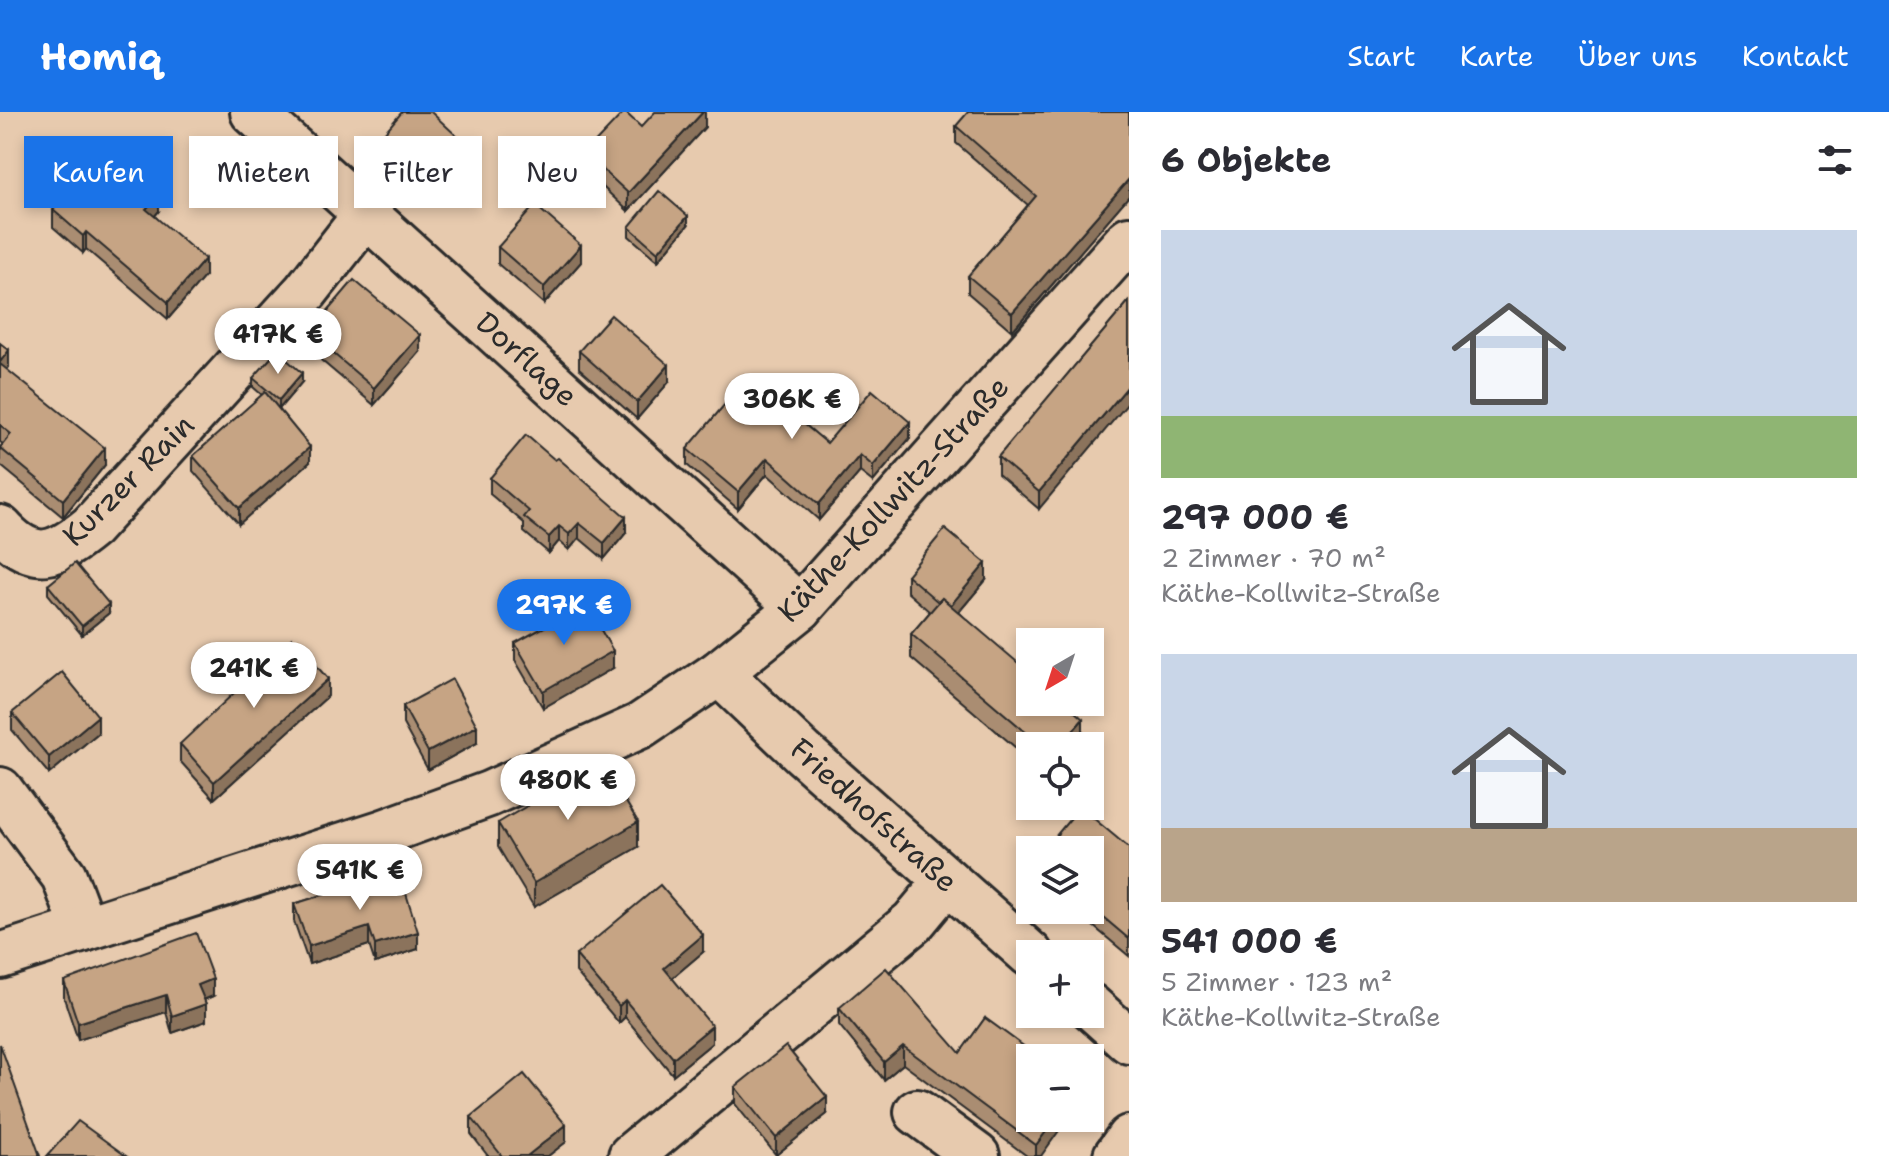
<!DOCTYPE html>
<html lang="de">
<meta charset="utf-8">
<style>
:root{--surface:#fff;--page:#f2f2f3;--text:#2b2b33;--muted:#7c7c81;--accent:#1a73e8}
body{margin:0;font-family:"Shantell Sans",sans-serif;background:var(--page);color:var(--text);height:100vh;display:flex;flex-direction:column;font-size:30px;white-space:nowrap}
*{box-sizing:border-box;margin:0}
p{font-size:26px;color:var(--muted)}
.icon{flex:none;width:44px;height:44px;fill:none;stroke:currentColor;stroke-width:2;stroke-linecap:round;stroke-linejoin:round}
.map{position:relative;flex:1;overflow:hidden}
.sheet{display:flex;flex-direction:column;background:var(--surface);width:760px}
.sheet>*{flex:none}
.hud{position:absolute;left:24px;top:24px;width:760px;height:72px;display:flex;gap:16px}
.needle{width:52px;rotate:219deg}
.tools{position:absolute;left:1016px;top:516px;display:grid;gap:16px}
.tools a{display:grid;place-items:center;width:88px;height:88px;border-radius:0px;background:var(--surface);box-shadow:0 4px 12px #0003;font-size:40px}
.price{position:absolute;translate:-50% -68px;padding:0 18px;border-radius:28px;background:#fff;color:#222;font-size:26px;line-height:52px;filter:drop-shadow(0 2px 4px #0008)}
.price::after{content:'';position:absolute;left:50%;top:48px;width:24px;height:18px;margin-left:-12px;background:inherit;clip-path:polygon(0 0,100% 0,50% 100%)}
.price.active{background:var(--accent);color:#fff}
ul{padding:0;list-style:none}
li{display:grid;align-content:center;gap:16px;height:424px;padding:0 32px}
li span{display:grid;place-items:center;height:248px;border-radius:0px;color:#555}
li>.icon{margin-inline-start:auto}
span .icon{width:144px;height:144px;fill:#fffc;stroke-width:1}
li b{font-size:34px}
h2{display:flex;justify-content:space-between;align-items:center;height:96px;padding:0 32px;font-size:34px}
.chip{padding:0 28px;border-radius:0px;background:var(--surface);box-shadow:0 4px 12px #0003;font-size:28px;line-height:72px}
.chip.active{background:var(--accent);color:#fff}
header{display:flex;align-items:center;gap:48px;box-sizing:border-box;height:112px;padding:0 40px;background:var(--accent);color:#fff}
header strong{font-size:38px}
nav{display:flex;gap:44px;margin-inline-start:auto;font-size:28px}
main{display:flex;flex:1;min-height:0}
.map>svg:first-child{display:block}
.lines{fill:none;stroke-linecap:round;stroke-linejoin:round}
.minor-casing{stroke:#2b2b2b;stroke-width:50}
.minor{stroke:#e7caae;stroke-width:44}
.wall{fill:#aa8d72;stroke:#2b2b2b;stroke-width:2}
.shaded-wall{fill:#8b735c;stroke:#2b2b2b;stroke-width:2}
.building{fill:#c6a484;stroke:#2b2b2b;stroke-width:2}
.labels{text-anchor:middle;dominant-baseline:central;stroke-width:8;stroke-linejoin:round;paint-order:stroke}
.street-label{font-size:30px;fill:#2b2b2b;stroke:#e7caae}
</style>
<header>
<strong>Homiq</strong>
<nav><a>Start</a><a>Karte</a><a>Über uns</a><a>Kontakt</a></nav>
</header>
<main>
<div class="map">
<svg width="1129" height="1044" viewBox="0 0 1129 1044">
<rect width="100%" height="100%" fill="#e7caae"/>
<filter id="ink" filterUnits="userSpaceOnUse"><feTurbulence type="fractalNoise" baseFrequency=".0125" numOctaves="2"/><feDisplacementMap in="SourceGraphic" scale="16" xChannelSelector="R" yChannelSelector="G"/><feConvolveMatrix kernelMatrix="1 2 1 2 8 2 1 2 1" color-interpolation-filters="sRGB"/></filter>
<g filter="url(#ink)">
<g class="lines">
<defs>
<g id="minor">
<path d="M253,0L800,496"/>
<path d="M0,416C34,454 57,443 91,415L306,179L367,101"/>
<path d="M719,561L803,641L1030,842"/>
<path d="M0,678L64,764L84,817"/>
<path d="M0,844L384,720L489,682L640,614L719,561L800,496L1129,127"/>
<path d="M1090,894L1129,929"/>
<path d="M917,1000L977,1044"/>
<path d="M631,1044L913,810L947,769"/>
<path d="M1116,1044L1129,1026"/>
</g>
</defs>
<use href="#minor" class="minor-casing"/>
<use href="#minor" class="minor"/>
</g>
<g class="wall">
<path d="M705,0V15L628,99L585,58V41L641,15Z"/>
<path d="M1129,0V84L1012,219L968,181V164L1028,93L956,31V14Z"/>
<path d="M378,28L459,43L422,85L378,45Z"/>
<path d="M54,77L159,99L155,104L205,164L168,207L86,137L83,141L53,115V98L55,96L54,94Z"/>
<path d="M688,113L658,149L629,124V115Z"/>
<path d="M498,135L581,150L544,192L498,152Z"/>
<path d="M1129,189L1039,397L998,362V345Z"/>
<path d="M309,221L420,240L374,293L309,238Z"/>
<path d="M0,231L9,255L7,258L105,353L63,405L0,353V335L3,332L0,330Z"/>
<path d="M579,239L669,270L637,307L579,256Z"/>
<path d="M253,266L302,270L279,297L310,350L239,412L193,359V344L262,283L253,275Z"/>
<path d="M910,326L873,370L860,360L819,408L767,362L738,397L687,353V337L827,331Z"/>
<path d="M490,366L626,421L604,447L579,426L569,438L559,429L549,441L524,420V411L490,382Z"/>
<path d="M907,463L986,468L959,500L1083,631L1081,634H1030V648L911,546V522L930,500L907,480Z"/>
<path d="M48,473L109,501L82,523L48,482Z"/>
<path d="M515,531L613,556L543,596L515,548Z"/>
<path d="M328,584L214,687L180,649V632Z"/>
<path d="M403,594L477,631L428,658L403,612Z"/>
<path d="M12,601L98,621L49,662L12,618Z"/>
<path d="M498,711L638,735L534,795L498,735Z"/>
<path d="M1129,736V844L1074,798H1090V738Z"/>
<path d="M399,759L418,837L375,851L369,833L309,852L294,809V792Z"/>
<path d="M703,840L672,866L712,931L673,963L625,905L619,911L576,860V843Z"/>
<path d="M64,869L213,884L204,888L206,909L172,921L166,900L78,928L64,886Z"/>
<path d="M839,896L960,941L985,906L1041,1044H1027L903,952L884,968L839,913Z"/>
<path d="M735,975L827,1002L776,1043L735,992Z"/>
<path d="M471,1005L566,1030L548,1044H488L471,1022Z"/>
</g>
<g class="shaded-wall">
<path d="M703,0H705V15L628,99V81Z"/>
<path d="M459,26V43L422,85V67Z"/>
<path d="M1129,67V84L1012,219V201Z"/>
<path d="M159,82V99L146,114V97Z"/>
<path d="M688,104V113L658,149V140Z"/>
<path d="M86,120V137L83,141V124Z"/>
<path d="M581,133V150L544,192V175Z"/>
<path d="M205,147V164L168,207V190Z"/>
<path d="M420,223V240L374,293V276Z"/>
<path d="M9,238V255L0,267V250Z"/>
<path d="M669,253V270L637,307V290Z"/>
<path d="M302,261V270L279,297V288Z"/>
<path d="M1129,273V290L1039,397V380Z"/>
<path d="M910,310V326L873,370V354Z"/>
<path d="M310,335V350L239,412V396Z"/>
<path d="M105,336V353L63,405V388Z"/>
<path d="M860,343V360L819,408V392Z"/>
<path d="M767,346V362L738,397V380Z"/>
<path d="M626,405V421L604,447V431Z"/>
<path d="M579,411V426L569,438V422Z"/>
<path d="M559,414V429L549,441V425Z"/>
<path d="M986,451V468L947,514V497Z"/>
<path d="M109,492V501L82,523V514Z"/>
<path d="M613,539V556L543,596V579Z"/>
<path d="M328,567V584L214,687V670Z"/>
<path d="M98,604V621L49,662V645Z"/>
<path d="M1083,607V631L1081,634H1060Z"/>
<path d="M477,614V631L428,658V640Z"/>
<path d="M638,710V735L534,795V771Z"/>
<path d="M369,815V833L309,852V834Z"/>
<path d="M418,820V837L375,851V833Z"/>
<path d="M703,823V840L664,873V856Z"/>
<path d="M213,867V884L198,890V873Z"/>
<path d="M166,883V900L78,928V911Z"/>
<path d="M625,888V905L619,911V894Z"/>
<path d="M206,892V909L172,921V904Z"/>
<path d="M712,914V931L673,963V946Z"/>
<path d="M903,934V952L884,968V950Z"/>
<path d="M827,985V1002L776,1043V1026Z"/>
<path d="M1056,1006H1068L1041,1044H1036V1033Z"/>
<path d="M566,1013V1030L548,1044H527Z"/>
</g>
<g class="building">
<path d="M402,0H431L459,26L422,67L378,28Z"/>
<path d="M624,0H625L641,15L655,0H703L628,81L585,41Z"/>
<path d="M968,0H1129V67L1012,201L968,164L1036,84L956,14Z"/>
<path d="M96,28L159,82L146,97L205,147L168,190L86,120L83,124L53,98L64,86L54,77Z"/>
<path d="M659,79L688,104L658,140L629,115Z"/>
<path d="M535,93L581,133L544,175L498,135Z"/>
<path d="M354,168L420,223L374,276L309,221Z"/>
<path d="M1129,189V273L1039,380L998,345Z"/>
<path d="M611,203L669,253L637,290L579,239Z"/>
<path d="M0,231L9,238L0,250Z"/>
<path d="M277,239L302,261L279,288L253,266Z"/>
<path d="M0,252L105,336L63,388L0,336L11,322L0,313Z"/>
<path d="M748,265L827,331L872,278L910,310L873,354L860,343L819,392L767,346L738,380L687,337Z"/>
<path d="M265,280L310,335L239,396L193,344Z"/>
<path d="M526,323L555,348L558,346L626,405L604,431L579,411L569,422L559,414L549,425L524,405L529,399L490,366Z"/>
<path d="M945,417L986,451L951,493L942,486L938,490L907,463Z"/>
<path d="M75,451L109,492L82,514L48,473Z"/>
<path d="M942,486L1030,561V590H1064L1083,607L1060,634H1042L911,522Z"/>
<path d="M586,492L613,539L543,579L515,531Z"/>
<path d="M292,526L328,567L214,670L180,632Z"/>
<path d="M62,560L98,604L49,645L12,601Z"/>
<path d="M452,567L477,614L428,640L403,594Z"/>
<path d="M602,650L638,710L534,771L498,711Z"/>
<path d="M1080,695L1129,736V827L1090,794V738H1044Z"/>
<path d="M399,759L418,820L375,833L369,815L309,834L294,792Z"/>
<path d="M660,773L703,823L664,856L712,914L673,946L625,888L619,894L576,843Z"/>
<path d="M196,821L213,867L198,873L206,892L172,904L166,883L78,911L64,869Z"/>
<path d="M886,856L960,941L985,906L1040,946H1030V1006H1056L1036,1033L903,934L884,950L839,896Z"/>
<path d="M0,932L40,1044H0Z"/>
<path d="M786,934L827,985L776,1026L735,975Z"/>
<path d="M524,962L566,1013L527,1044H502L471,1005Z"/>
<path d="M78,1009L126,1044H47Z"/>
</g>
</g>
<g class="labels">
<g class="street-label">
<text transform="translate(527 247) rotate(42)">Dorflage</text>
<text transform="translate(128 368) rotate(-45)">Kurzer Rain</text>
<text transform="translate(893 387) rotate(-47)">Käthe-Kollwitz-Straße</text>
<text transform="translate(874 703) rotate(42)">Friedhofstraße</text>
</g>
</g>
</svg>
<div class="tools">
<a><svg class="needle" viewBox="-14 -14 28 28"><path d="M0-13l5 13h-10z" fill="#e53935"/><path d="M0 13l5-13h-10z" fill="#7c7c81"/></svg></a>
<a><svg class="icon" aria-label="locate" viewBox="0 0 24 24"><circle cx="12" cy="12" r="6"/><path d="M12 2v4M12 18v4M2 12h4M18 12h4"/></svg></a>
<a><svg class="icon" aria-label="layers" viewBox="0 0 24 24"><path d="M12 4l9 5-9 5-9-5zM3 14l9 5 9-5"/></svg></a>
<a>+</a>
<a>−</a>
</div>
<b class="price" style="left:278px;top:264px">417K €</b>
<b class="price" style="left:792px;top:329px">306K €</b>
<b class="price active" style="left:564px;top:535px">297K €</b>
<b class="price" style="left:254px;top:598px">241K €</b>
<b class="price" style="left:568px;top:710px">480K €</b>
<b class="price" style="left:360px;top:800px">541K €</b>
<div class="hud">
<a class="chip active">Kaufen</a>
<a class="chip">Mieten</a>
<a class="chip">Filter</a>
<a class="chip">Neu</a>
</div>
</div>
<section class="sheet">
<h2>6 Objekte<svg class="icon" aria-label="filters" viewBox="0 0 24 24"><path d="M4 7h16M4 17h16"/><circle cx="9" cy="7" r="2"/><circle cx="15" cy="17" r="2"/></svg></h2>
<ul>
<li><span style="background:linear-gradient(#c9d6e8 75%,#8fb573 0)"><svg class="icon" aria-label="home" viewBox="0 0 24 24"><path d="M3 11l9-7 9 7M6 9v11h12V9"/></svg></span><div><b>297 000 €</b><p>2 Zimmer · 70 m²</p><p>Käthe-Kollwitz-Straße</p></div></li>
<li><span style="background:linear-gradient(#c9d6e8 70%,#b9a48a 0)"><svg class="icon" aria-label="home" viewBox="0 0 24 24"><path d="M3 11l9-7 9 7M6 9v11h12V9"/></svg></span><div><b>541 000 €</b><p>5 Zimmer · 123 m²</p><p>Käthe-Kollwitz-Straße</p></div></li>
</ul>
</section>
</main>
